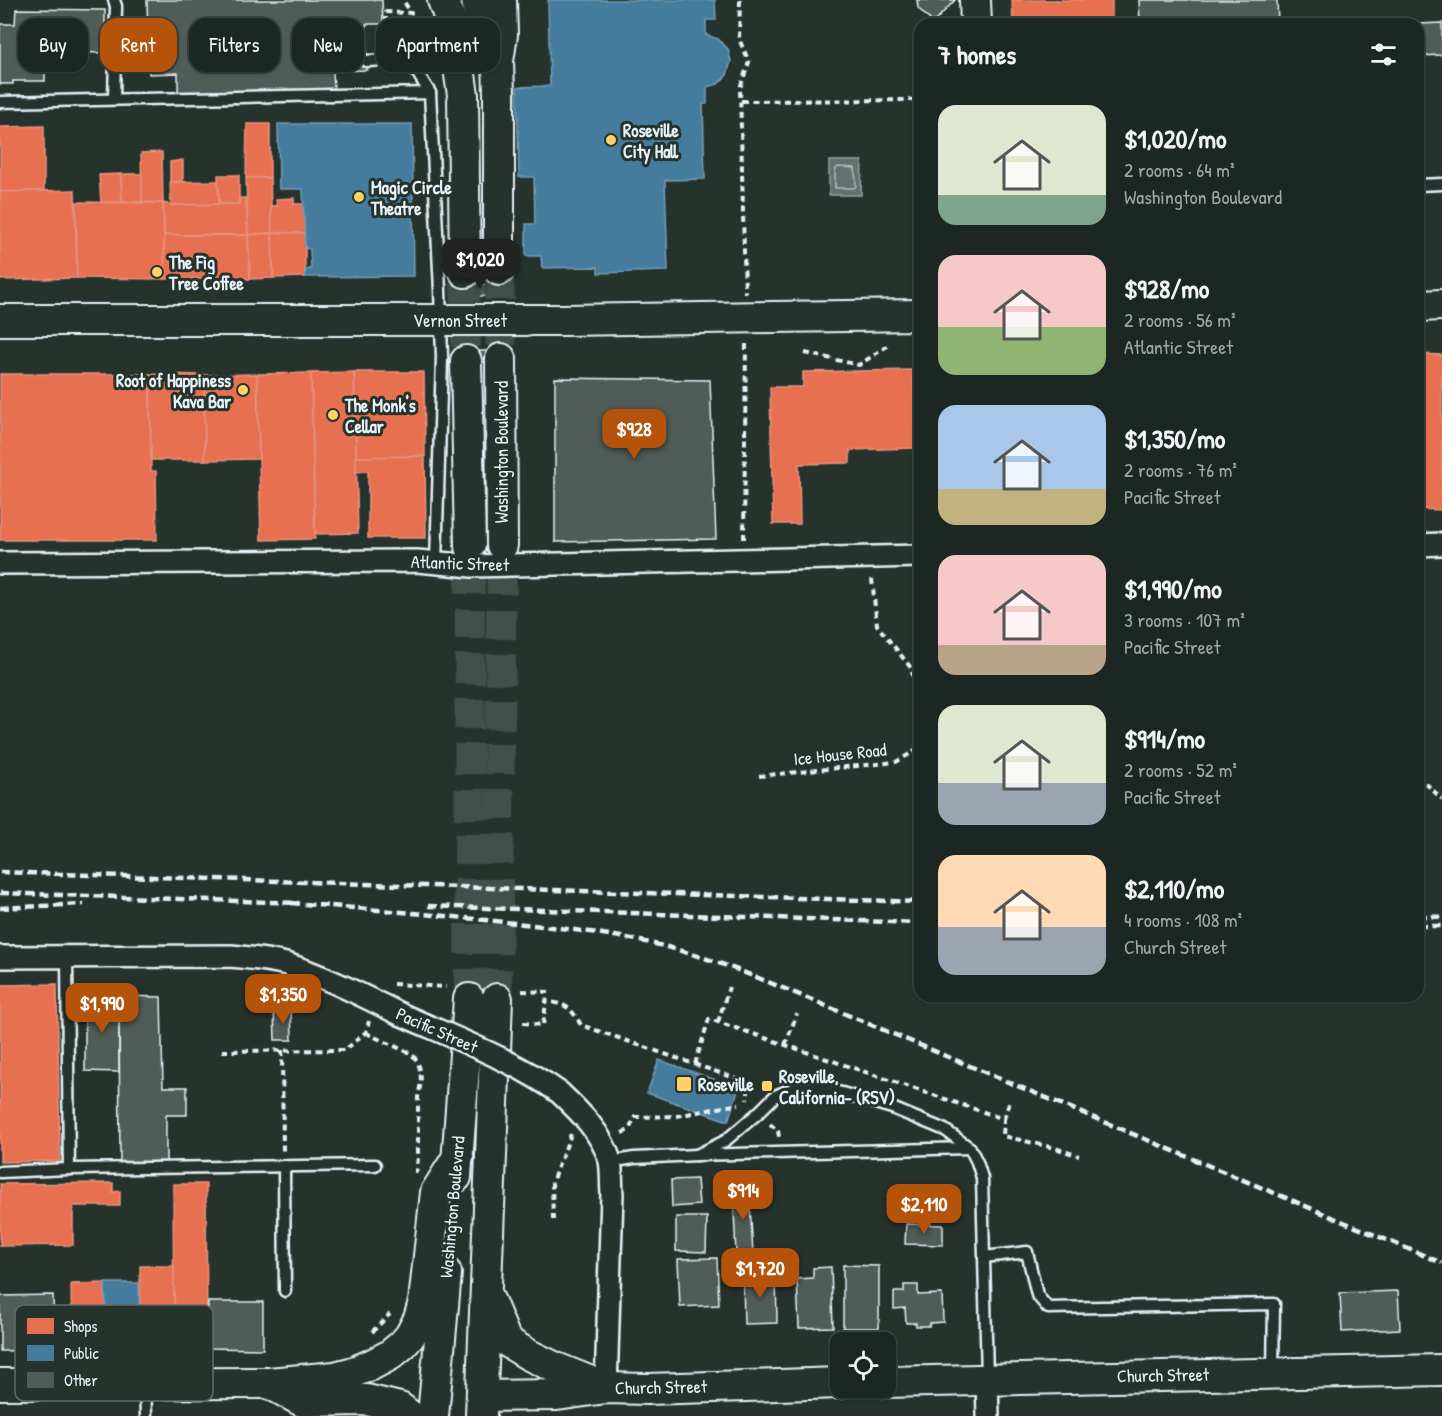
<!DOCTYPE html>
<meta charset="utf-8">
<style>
:root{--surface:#1c2622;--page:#29322f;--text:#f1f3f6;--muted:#a0a5a5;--line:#3a4340;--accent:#b45309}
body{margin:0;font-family:"Patrick Hand",sans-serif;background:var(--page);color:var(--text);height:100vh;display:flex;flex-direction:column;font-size:22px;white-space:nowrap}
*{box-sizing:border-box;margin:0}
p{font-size:20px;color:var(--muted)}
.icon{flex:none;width:33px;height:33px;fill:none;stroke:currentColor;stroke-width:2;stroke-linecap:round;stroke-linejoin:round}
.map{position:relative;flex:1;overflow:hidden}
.sheet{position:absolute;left:914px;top:18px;width:510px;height:984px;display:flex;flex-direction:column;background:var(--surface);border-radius:18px;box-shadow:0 2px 4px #0004,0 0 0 2px var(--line)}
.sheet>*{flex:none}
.hud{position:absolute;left:18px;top:18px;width:570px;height:54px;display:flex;gap:12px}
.tools{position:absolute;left:830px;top:1332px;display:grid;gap:12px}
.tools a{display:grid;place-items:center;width:66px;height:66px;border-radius:12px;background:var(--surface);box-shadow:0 2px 4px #0004,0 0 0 2px var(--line);font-size:30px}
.price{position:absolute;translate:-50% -51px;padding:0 14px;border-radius:12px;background:var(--accent);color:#fff;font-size:20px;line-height:39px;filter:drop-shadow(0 2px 3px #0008)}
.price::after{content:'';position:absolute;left:50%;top:36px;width:18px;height:14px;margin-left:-9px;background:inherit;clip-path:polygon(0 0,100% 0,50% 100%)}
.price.on{background:#222;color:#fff}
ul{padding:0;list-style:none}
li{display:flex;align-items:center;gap:18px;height:150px;padding:0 24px}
li span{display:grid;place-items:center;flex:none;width:168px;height:120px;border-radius:18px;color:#555}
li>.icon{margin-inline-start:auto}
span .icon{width:72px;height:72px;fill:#fffc;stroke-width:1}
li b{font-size:26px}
h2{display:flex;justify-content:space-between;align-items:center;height:72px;padding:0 24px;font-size:26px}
.chip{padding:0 21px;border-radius:18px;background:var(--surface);box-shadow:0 2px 4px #0004,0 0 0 2px var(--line);font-size:21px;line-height:54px}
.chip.on{background:var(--accent);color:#fff}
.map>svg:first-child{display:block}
.water{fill:#636f6d;stroke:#98a3a5;stroke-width:1.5}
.shops{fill:#e76f51;stroke:#e79683;stroke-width:1.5}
.public{fill:#457b9d;stroke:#769eb8;stroke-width:1.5}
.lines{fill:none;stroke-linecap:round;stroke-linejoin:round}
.shore{stroke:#b3bdc0;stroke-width:1.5}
.building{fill:#505c59;stroke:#e8f1f8;stroke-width:1.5}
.secondary-tunnel{stroke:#43504b;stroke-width:30;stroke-dasharray:30 15;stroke-linecap:butt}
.lane-casing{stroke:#e8f1f8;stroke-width:15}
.street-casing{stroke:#e8f1f8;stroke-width:26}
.secondary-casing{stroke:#e8f1f8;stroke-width:34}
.path{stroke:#e8f1f8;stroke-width:4;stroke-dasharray:6 4.5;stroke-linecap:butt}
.lane{stroke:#26332d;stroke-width:10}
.street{stroke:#26332d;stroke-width:21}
.secondary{stroke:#26332d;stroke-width:30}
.rail{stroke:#e8f1f8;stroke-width:4.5;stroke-dasharray:9 4.5;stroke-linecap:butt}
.street-bridge-casing{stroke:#e8f1f8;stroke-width:26;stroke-linecap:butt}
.street-bridge{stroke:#26332d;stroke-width:21}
.poi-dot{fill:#ffd166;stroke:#26332d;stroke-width:2}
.labels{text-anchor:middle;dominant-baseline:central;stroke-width:6;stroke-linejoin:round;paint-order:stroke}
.poi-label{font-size:18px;font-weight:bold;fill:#e8f1f8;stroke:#26332d;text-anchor:start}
.street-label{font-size:18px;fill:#e8f1f8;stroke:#26332d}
.key{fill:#26332d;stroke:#606c6a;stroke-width:1.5}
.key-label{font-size:16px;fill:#e8f1f8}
</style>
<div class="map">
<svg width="1442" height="1416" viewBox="0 0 1442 1416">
<rect width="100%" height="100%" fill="#26332d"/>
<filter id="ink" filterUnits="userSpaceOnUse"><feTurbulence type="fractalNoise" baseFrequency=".0167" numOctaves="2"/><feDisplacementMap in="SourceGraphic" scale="12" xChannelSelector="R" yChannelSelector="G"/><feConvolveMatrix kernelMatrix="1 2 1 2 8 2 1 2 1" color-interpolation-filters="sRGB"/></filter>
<g filter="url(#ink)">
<path class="water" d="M829,161H862L861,195H829Z"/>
<g class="shops">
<path d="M1012,0H1112V24H1013Z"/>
<path d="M247,124H270V178H246Z"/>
<path d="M44,126V191L0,192V127Z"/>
<path d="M162,152L163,203L142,202L141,153Z"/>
<path d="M183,160V181L170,182V162Z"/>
<path d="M121,174L122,202H101L99,175Z"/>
<path d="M121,174H142V202H122Z"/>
<path d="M218,175H239V204H219Z"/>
<path d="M246,178H270L272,233L248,235Z"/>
<path d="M218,181L219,204L171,205L170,182Z"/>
<path d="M75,190L77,278L0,280V192Z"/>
<path d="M239,198H246L248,235H164L163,203L171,205L239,204Z"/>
<path d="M294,198V204H305V233H272L271,206H277L276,199Z"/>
<path d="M76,202L163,203L165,279L77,278Z"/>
<path d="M272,233H305V277L273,278Z"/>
<path d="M272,233L273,278L250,279L248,235Z"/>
<path d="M164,235H248L250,279H165Z"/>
<path d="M1418,354L1442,355V510L1418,509Z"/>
<path d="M913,370L915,448L850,450V463L799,464L800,524H773L770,387H803V372Z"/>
<path d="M354,372H424L425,456L356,457Z"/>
<path d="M354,372L358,533L315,534L311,373Z"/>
<path d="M311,373L315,539L261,540L257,374Z"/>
<path d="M0,374H150L151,471H156L157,540H0Z"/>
<path d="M150,374L204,375L205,460H151Z"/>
<path d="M257,374L259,459L205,460L204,375Z"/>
<path d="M425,456L426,538H368V471L356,472V457Z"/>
<path d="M57,984L60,1161L0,1162V985Z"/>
<path d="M113,1183V1192L120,1191V1206H73V1245L0,1246V1184Z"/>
<path d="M173,1184H206L207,1348L174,1349Z"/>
<path d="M140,1266H174V1349L140,1348Z"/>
<path d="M105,1283L107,1349H72L71,1284Z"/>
</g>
<g class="public">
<path d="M548,0H715L716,20H706V35L718,39L728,49L731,61L727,75L718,84L707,87V104H703L705,179L665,180L668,271L598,273V267L542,268L541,256H526V224H535L534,177H519L517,87L550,86Z"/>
<path d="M278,124H412L414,276L305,277V270L311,269L310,249L305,248L303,189H279Z"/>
<path d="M659,1060L739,1088L728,1121L647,1093Z"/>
<path d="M105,1283H139L140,1348L107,1349Z"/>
</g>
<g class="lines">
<path class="shore" d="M838,167L855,168L856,186L854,188H835V170Z"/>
</g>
<g class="building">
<path d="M147,0H382L383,24H366L367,70L333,71L334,91L178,93V73L149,74Z"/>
<path d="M917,0H955L935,21H931L918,8Z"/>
<path d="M1139,0H1277L1278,24H1140Z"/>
<path d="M16,9L105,10V53L45,52V81H13V84H0V24H15Z"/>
<path d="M1442,23V55L1418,56V24Z"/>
<path d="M490,284L491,296H470V285Z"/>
<rect x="472" y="351" width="22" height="11"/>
<path d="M555,378L710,380L716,539L555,542Z"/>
<path d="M85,996H119V1072L85,1071Z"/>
<path d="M119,996L161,997L163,1087H187V1115H166V1162H120Z"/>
<path d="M274,1009H291L292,1040H275Z"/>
<path d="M697,1179L699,1205L672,1207L671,1180Z"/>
<path d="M749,1188L753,1253L736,1254L733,1189Z"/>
<path d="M676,1217H707L706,1252L676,1251Z"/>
<path d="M906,1224L943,1225V1245L905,1244Z"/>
<path d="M717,1258L719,1305L680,1307L678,1259Z"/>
<path d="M843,1265L879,1266V1328H843Z"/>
<path d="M831,1267L833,1327L799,1328L797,1279L813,1278V1268Z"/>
<path d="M743,1275H776L777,1323L744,1324Z"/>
<path d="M904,1285H918V1295L942,1294L943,1322L930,1323L929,1326H916V1323H906L905,1308L894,1309V1292H904Z"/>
<path d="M1398,1291L1400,1329L1342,1332L1340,1293Z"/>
<path d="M53,1295L54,1350L0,1351V1296Z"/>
<path d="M208,1302H263V1349L207,1348Z"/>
</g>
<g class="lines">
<g class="secondary-tunnel">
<path d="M499,270L501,359"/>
<path d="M465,272L466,361"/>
<path d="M469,999L470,545"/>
<path d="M497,999L502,545"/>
</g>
<defs>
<g id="lane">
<path d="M114,0L116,6L114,99"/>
<path d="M366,61L390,60L417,72L430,93"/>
<path d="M0,102L430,93L440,290L442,357L436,563"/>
<path d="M1418,185L1442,184"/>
<path d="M67,957L69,1169"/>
<path d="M697,1155L725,1141L758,1113L775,1096L794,1088L812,1086L842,1093L892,1108L945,1130L970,1148L977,1162L982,1178L987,1377"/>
<path d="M610,1162L634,1158L697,1155L970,1148"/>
<path d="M284,1166L285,1291"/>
<path d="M0,1172L69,1169L375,1165"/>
<path d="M984,1257L1027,1252L1037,1295L1048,1308L1274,1304L1273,1372"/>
<path d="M145,1386L146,1416"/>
</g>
<g id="street">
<path d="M1418,545L1442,544"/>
<path d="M0,563L417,561L472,566L920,556"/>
<path d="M0,957L231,956C249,958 268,959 286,964C325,976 363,996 400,1014"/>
<path d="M560,1093C580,1112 602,1133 610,1161C612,1171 611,1184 612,1194L606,1388"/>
<path d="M987,1379L988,1416"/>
</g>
<g id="secondary">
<path d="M443,0L453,27L463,95L465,272"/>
<path d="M477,0L481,37L498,61L499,94V270"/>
<path d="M975,0L976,24"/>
<path d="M498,61L502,35L501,0"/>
<path d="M1418,306L1442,305"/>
<path d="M0,320H562L920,315"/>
<path d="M501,359L502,545"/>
<path d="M466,361L470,545"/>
<path d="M456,1177L469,999"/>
<path d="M490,1302L506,1341L529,1355L556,1368L606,1388"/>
<path d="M885,1382L1442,1370"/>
<path d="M0,1384L269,1383L335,1377L354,1372L373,1364L390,1355L402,1345L410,1336L419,1319L424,1302L436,1192L458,1157"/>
<path d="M271,1384L302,1401L367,1400L400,1408L410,1416"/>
<path d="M483,1396L557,1395L606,1388L647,1389L840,1383"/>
<path d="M433,1416L446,1273"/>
<path d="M481,1416L497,999"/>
</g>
</defs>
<use href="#lane" class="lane-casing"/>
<use href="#street" class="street-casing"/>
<use href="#secondary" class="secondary-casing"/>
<g class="path">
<path d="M740,0L739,39L749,62L740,88L745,293"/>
<path d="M387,46L386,28L406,27V20L386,21V12L411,13L403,0"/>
<path d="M741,101L920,100"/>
<path d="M805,353L859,365L887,346"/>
<path d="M744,539L746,342"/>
<path d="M872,579L877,625L911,668L920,703"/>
<path d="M759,776L896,762L920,748"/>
<path d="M1418,776L1442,799"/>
<path d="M393,984L446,987"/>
<path d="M522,991L547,992L546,1002C566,1003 571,1008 581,1025L749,1083L747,1100"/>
<path d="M718,1022L729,987"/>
<path d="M523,1023L543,1025L546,1002"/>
<path d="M366,1032L370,1035L410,1053C422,1062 423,1081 418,1094V1158L416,1173"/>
<path d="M785,1045L797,1014"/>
<path d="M282,1050L283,1152"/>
<path d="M222,1051L345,1050L366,1032L369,1021"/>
<path d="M695,1064L709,1019L1004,1119L1003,1136L1055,1148L1079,1156"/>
<path d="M1004,1119L1009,1103"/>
<path d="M770,1124L778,1131L779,1137"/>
<path d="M622,1133L629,1130L635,1117L677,1116L739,1104"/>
<path d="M553,1220L552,1182L571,1134"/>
<path d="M372,1332L390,1314"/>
</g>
<use href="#lane" class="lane"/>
<use href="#street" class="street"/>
<use href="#secondary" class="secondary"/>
<g class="rail">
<path d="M0,872L920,902"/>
<path d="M0,893L299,903"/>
<path d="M291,903C359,908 427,914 495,921C554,927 614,933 671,948C709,958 746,973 783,988L1442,1263"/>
<path d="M428,906L920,923"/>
<path d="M0,908L84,904"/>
<path d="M1418,916L1442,917"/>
<path d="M1418,926H1442"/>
</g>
<defs>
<path id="street-bridge" d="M400,1014C454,1038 512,1059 560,1093"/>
</defs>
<use href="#street-bridge" class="street-bridge-casing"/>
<use href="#street-bridge" class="street-bridge"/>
</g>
</g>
<g class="poi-dot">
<circle cx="611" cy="140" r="6"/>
<circle cx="359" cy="197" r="6"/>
<circle cx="157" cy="272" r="6"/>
<circle cx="243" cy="390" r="6"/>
<circle cx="333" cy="415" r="6"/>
<rect x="676" y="1076" width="16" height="16" rx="3"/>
<rect x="761" y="1080" width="12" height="12" rx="3"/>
</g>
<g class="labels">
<g class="poi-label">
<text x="623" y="130">Roseville<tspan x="623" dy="21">City Hall</tspan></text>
<text x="371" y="187">Magic Circle<tspan x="371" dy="21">Theatre</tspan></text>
<text x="169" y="262">The Fig<tspan x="169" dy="21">Tree Coffee</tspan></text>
<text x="231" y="380" text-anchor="end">Root of Happiness<tspan x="231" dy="21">Kava Bar</tspan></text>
<text x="345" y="405">The Monk's<tspan x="345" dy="21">Cellar</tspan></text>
<text x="779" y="1076">Roseville,<tspan x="779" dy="21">California- (RSV)</tspan></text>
<text x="698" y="1084">Roseville</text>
</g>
<g class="street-label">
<text x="460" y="320">Vernon Street</text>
<text transform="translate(501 452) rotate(-90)">Washington Boulevard</text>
<text transform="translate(460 563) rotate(2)">Atlantic Street</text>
<text transform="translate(840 754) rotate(-6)">Ice House Road</text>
<text transform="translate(437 1030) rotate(24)">Pacific Street</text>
<text transform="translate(452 1207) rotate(-85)">Washington Boulevard</text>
<text transform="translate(1163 1375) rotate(-1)">Church Street</text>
<text transform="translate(661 1387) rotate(-1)">Church Street</text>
</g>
</g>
<rect x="15" y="1305" width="198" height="96" rx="9" class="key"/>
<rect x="27" y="1318" width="27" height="16" fill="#e76f51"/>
<rect x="27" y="1345" width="27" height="16" fill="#457b9d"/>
<rect x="27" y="1372" width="27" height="16" fill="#505c59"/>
<g class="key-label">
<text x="64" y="1332">Shops</text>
<text x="64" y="1359">Public</text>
<text x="64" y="1386">Other</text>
</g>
</svg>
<div class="tools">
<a><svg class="icon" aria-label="locate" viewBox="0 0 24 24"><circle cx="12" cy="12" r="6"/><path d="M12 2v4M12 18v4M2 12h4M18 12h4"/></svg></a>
</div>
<b class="price on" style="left:480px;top:290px">$1,020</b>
<b class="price" style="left:634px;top:460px">$928</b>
<b class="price" style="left:283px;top:1025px">$1,350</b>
<b class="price" style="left:102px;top:1034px">$1,990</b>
<b class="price" style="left:743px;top:1221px">$914</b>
<b class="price" style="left:924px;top:1235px">$2,110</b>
<b class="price" style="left:760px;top:1299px">$1,720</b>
<div class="hud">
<a class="chip">Buy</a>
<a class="chip on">Rent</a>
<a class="chip">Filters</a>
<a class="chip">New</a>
<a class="chip">Apartment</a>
</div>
<section class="sheet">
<h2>7 homes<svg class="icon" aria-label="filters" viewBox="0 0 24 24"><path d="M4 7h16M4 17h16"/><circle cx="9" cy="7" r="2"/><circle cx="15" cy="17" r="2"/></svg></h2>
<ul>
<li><span style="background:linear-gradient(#dfe7d0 75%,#7fa58c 0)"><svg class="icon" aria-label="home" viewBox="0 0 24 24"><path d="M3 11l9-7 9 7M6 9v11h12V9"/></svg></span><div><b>$1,020/mo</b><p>2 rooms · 64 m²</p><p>Washington Boulevard</p></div></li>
<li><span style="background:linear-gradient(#f6c9c9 60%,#8fb573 0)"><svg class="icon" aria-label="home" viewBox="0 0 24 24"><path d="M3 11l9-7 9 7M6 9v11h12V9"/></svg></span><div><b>$928/mo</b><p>2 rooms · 56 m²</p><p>Atlantic Street</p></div></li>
<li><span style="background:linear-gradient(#a9c7e8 70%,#c2b280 0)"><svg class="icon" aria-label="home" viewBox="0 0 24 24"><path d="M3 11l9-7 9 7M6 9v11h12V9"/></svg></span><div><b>$1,350/mo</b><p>2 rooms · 76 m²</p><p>Pacific Street</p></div></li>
<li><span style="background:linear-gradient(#f6c9c9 75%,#b9a48a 0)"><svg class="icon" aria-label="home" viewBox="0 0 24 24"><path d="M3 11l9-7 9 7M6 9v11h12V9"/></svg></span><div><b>$1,990/mo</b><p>3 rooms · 107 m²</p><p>Pacific Street</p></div></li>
<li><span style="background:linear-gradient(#dfe7d0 65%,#9aa5b1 0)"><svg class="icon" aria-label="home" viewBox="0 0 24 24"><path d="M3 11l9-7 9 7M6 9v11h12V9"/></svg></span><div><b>$914/mo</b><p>2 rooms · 52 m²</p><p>Pacific Street</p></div></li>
<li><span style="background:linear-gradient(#ffd9b3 60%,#9aa5b1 0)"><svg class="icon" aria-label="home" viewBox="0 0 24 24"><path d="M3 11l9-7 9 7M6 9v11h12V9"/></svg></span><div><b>$2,110/mo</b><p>4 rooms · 108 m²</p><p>Church Street</p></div></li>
</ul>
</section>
</div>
